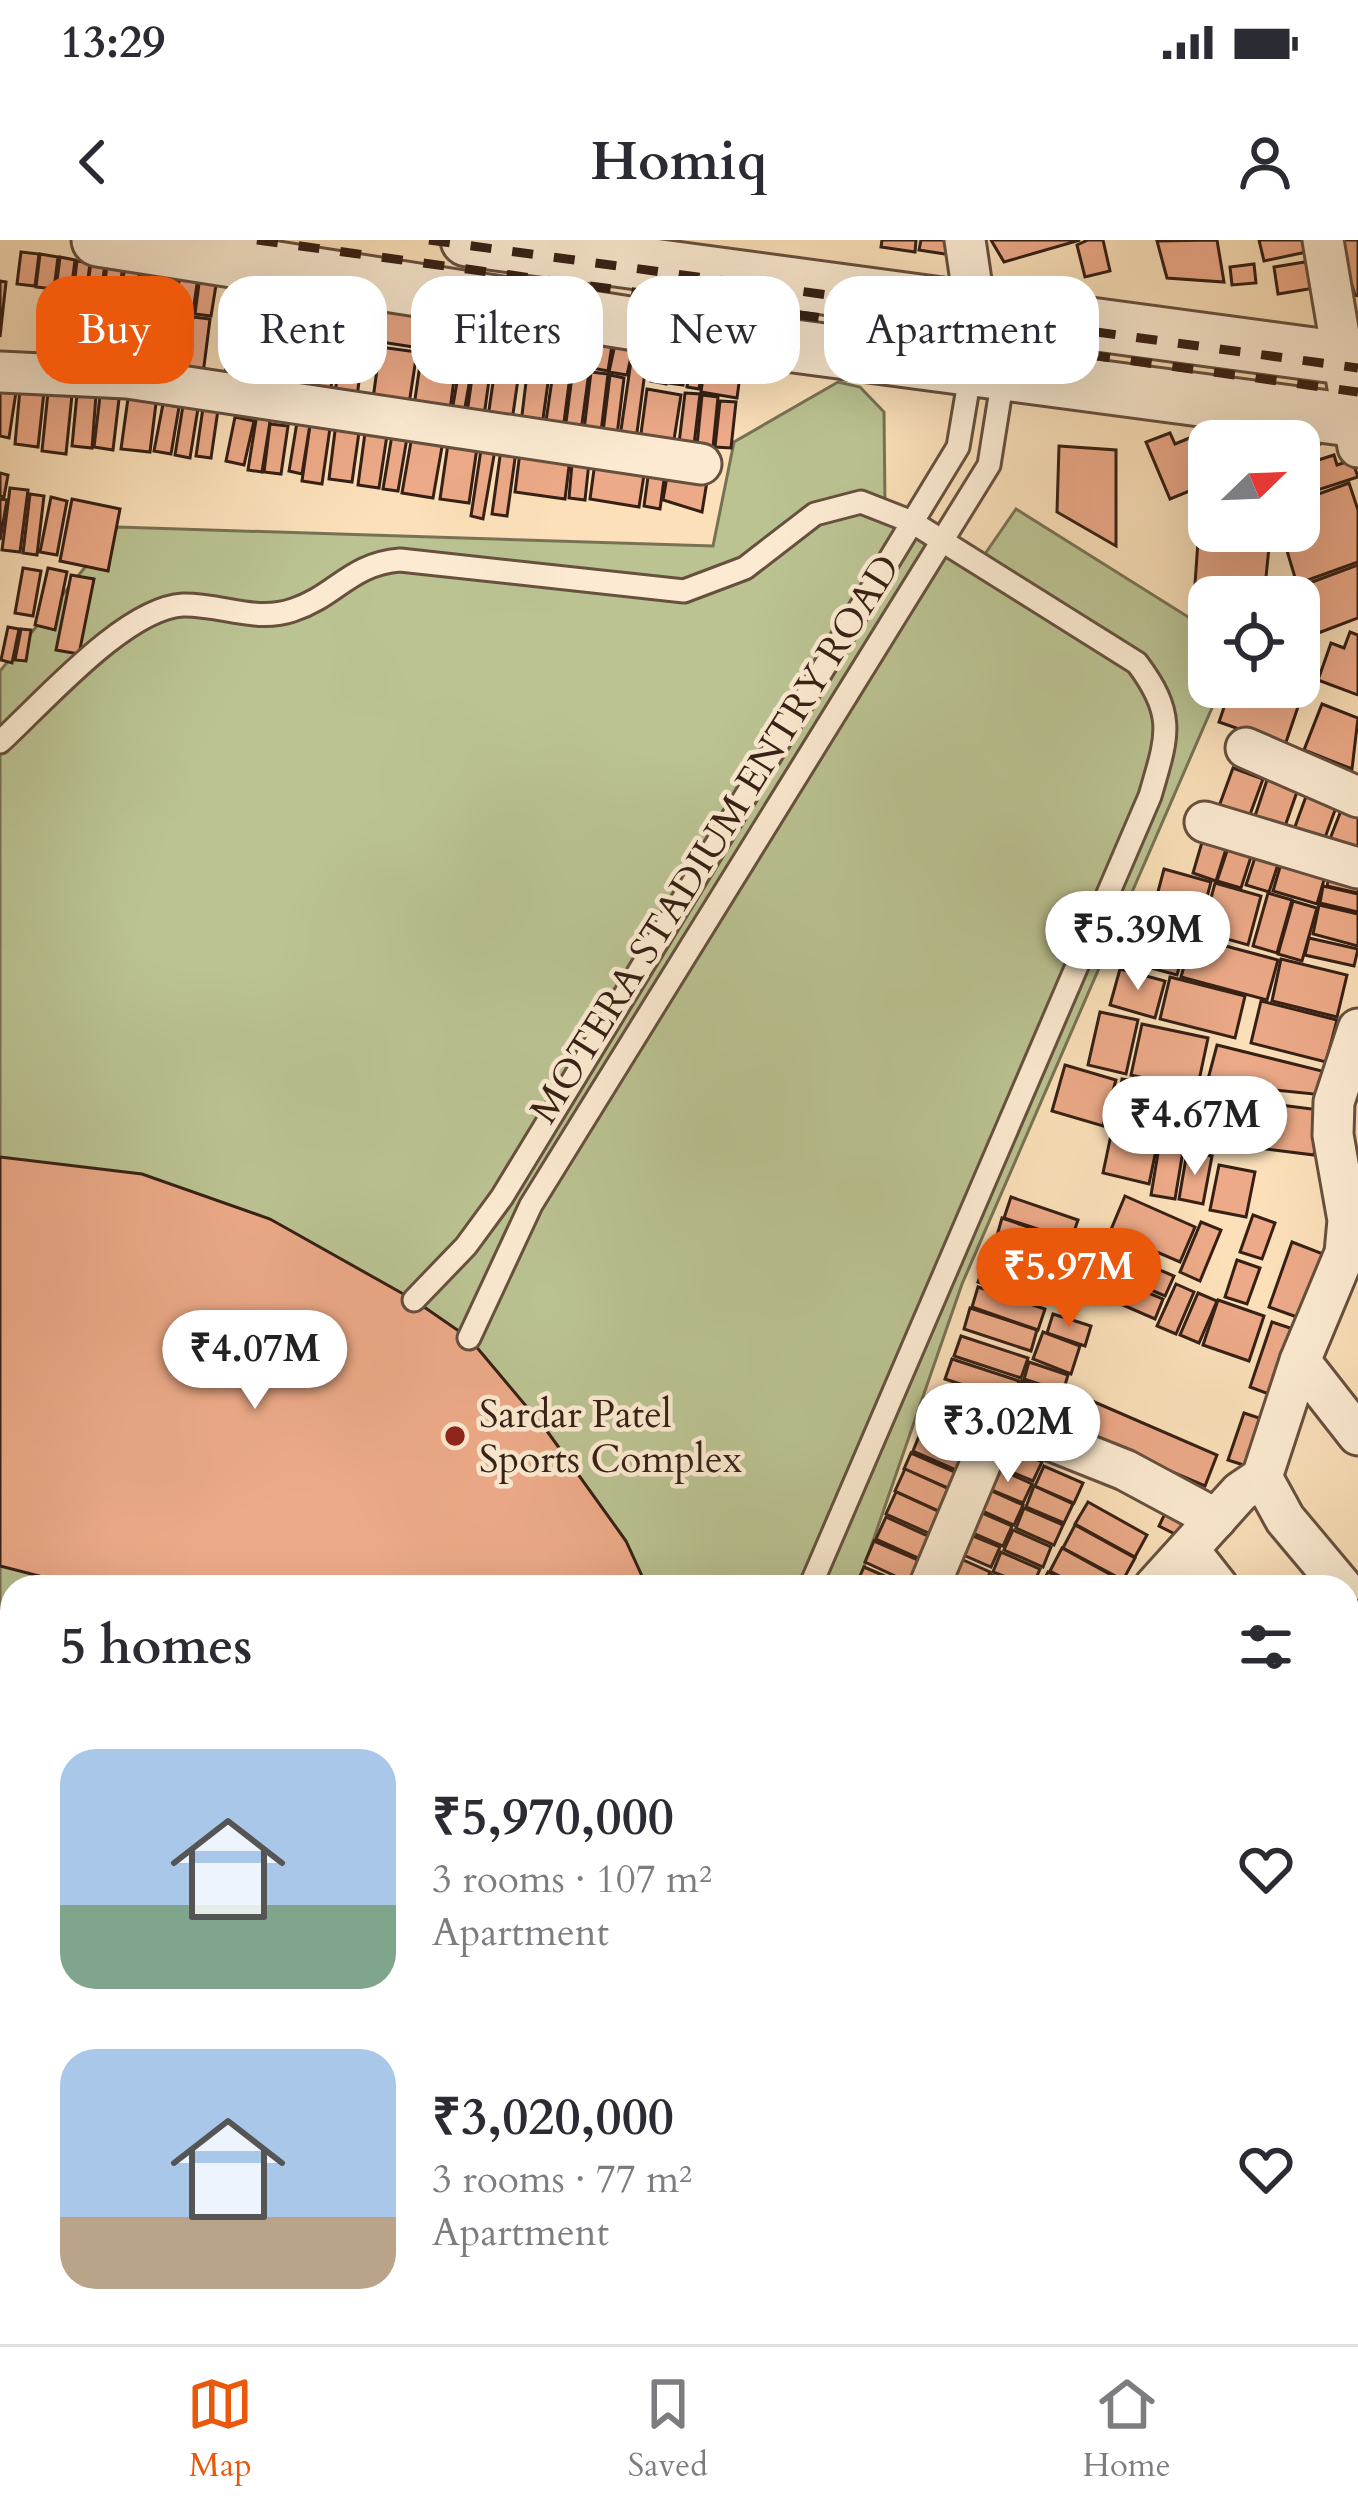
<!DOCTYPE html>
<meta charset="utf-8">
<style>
:root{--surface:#fff;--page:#f2f2f3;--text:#2b2b33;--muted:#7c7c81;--line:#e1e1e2;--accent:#ea580c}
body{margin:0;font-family:Cardo,serif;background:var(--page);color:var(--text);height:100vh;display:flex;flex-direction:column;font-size:45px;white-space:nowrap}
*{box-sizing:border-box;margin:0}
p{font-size:39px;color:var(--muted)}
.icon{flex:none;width:66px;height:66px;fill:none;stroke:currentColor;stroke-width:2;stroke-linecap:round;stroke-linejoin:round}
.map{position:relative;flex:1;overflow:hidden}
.side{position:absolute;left:0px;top:1335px;width:1359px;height:771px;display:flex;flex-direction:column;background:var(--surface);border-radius:36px 36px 0 0;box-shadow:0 12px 48px #0002}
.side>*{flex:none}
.hud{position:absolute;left:36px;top:36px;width:1287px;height:108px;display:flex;gap:24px}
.needle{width:78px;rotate:67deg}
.buttons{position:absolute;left:1188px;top:180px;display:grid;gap:24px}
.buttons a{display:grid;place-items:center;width:132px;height:132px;border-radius:24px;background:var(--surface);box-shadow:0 12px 48px #0002;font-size:60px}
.price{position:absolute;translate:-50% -102px;padding:0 27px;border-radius:42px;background:#fff;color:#222;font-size:39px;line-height:78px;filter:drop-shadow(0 3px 6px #0008)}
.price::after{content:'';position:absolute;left:50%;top:72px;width:36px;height:27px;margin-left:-18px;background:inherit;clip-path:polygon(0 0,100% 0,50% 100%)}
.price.current{background:var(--accent);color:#fff}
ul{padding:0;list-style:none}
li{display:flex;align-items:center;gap:36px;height:300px;padding:0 60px}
li span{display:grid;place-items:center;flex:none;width:336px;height:240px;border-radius:36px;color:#555}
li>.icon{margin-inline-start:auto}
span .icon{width:144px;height:144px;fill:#fffc;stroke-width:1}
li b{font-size:51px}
h2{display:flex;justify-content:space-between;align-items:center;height:144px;padding:0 60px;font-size:51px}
.tag{padding:0 42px;border-radius:36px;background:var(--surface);box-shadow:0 12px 48px #0002;font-size:42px;line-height:108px}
.tag.current{background:var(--accent);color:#fff}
.status{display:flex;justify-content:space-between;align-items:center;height:84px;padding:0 60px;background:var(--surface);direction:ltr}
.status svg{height:33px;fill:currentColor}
header{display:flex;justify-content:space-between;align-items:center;height:156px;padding:0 60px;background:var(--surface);font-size:54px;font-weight:800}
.menu{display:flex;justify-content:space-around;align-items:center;height:168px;border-top:3px solid var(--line);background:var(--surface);font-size:33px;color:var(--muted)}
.menu a{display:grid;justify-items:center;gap:6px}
.menu .current{color:var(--accent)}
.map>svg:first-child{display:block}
.green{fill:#bbc392;stroke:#787254;stroke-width:3}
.building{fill:#edaa88;stroke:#362015;stroke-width:3}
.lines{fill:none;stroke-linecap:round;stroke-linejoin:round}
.service-casing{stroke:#67503e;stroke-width:27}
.minor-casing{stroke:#67503e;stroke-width:45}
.tertiary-casing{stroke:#67503e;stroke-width:57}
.service{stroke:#fcebd2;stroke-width:21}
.minor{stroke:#fcebd2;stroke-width:39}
.tertiary{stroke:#fcebd2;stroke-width:51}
.rail{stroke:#362015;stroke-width:9;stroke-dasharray:21 21;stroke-linecap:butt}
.poi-dot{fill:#8f2418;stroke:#fcebd2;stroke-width:4.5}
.labels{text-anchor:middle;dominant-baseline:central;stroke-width:9;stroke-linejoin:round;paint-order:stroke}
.street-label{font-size:39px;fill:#362015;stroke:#fcebd2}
.poi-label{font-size:39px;fill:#362015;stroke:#fcebd2;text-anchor:start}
</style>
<div class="status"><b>13:29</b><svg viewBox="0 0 49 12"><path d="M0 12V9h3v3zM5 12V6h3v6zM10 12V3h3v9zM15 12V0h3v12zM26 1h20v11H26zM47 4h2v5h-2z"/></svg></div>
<header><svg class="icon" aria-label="back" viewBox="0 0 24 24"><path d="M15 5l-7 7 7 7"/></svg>Homiq<svg class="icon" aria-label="person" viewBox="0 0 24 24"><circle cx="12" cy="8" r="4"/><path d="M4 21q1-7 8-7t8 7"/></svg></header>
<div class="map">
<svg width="1358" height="2104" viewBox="0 0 1358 2104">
<rect width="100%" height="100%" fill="#fbe0b9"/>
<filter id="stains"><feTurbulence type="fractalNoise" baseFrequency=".00167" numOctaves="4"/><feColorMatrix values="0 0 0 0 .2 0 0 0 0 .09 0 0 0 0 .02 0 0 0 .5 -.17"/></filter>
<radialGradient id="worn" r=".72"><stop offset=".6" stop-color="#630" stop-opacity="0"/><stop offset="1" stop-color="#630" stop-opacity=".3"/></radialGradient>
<path class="green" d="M838,142L860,147L884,172L885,264L978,324L1016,269L1209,390V447H1221L962,1044L857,1347H12V2094H1347V1810L1358,1814V2104H0V431L118,287L713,306L734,202Z"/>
<g class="building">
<path d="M882,0H916L915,12L881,7Z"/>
<path d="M921,0H959L964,17L919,10Z"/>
<path d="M991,0H1080L1004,22Z"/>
<path d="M1088,0H1103L1110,31L1085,37L1077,5Z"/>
<path d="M1217,0L1224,42L1167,38L1157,1Z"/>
<path d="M1259,0H1314L1316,10L1264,21Z"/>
<path d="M1338,0H1358V56L1355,55Z"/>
<path d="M21,12L39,14L35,46L17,44Z"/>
<path d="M40,14L58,17L54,49L36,47Z"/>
<path d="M60,17L75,20L71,51L56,49Z"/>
<path d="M1317,20L1321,47L1278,54L1274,27Z"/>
<path d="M77,21L90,23L86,55L73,53Z"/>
<path d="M91,23L105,25L100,58L86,56Z"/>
<path d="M1254,24L1256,43L1232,45L1230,27Z"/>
<path d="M107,25L123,26L118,60L103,58Z"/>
<path d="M125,26L140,29L136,61L120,58Z"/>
<path d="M143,29L154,31L149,63L138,61Z"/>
<path d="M155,31L166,33L161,66L151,64Z"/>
<path d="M168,32L178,33L174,67L163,66Z"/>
<path d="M180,34L198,37L193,72L175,70Z"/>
<path d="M200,36L217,39L211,76L195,74Z"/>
<path d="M0,41L6,42L0,97Z"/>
<path d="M275,50L323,57L319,88L271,82Z"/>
<path d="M235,52L270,54L268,80L234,77Z"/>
<path d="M328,56L370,63L363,104L321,96Z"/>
<path d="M80,61L98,64L90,118L72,115Z"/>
<path d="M46,62L75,65L69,117L38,113Z"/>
<path d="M98,64H115L109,118L95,116Z"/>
<path d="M118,65L133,67L128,119L113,118Z"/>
<path d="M387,66L426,72L420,108L381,102Z"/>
<path d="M137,68L170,72L164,127L131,123Z"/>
<path d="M429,72L446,74L441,110L424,108Z"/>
<path d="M173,73L190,75L184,129L167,128Z"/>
<path d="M447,75L479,81L473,114L441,108Z"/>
<path d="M193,77L210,79L203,134L185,131Z"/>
<path d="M482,79L525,87L519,120L476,113Z"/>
<path d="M231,81L266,85L260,141L225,136Z"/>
<path d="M269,86L284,87L276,148L261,145Z"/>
<path d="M540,87L579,94L575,126L534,120Z"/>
<path d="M286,89L301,91L293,151L278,149Z"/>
<path d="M303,92L318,94L310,154L296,152Z"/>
<path d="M581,94L613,99L608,131L576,125Z"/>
<path d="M323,100L337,103L330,155L315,153Z"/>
<path d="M616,100L634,103L627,135L609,132Z"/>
<path d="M635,104L651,107L649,123L633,120Z"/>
<path d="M341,105L363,107L357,158L335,154Z"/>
<path d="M380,107L417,112L409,164L373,159Z"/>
<path d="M656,107L671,110L666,144L651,141Z"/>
<path d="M673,110L688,113L683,145L668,143Z"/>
<path d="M422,111L457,117L450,170L414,166Z"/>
<path d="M462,113L474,116L464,173L452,171Z"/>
<path d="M706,115L742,121L737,158L701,152Z"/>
<path d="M691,116L704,117L699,149L687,147Z"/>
<path d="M475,117L492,119L484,176L467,173Z"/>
<path d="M631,121L646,124L636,200L620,197Z"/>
<path d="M496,122L520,125L512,181L488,177Z"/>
<path d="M528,126L550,128L542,186L521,183Z"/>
<path d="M554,126L571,128L563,190L545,188Z"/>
<path d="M573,129L589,132L581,191L565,190Z"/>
<path d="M591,132L608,134L601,192L584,190Z"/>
<path d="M610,135L624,138L617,195L603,192Z"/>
<path d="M130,144L158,147L150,212L121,209Z"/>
<path d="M20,149L44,152L38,207L15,204Z"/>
<path d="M647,149L681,155L673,206L640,201Z"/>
<path d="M0,150L16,152L9,198L0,196Z"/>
<path d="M48,152L72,155L66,214L42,211Z"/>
<path d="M185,153L200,156L190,218L175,215Z"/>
<path d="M685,153L700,154L694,205L679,203Z"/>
<path d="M77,154L96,155L92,208L72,206Z"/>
<path d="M205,154L220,156L211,218L196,216Z"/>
<path d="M702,155L718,157L713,207L697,205Z"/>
<path d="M100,156L119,159L113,210L94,207Z"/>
<path d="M259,161L273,163L262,232L248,230Z"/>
<path d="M720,161L736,162L731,208L715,207Z"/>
<path d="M163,164L179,167L171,214L154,211Z"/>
<path d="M312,171L332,174L322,244L302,241Z"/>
<path d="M337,175L361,178L352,242L329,239Z"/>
<path d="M298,176L311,178L302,234L289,231Z"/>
<path d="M235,177L254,181L244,225L226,221Z"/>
<path d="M367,178L389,182L379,248L358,245Z"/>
<path d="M394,183L409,186L398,251L383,249Z"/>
<path d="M270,184L288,186L281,234L264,232Z"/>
<path d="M1204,192L1209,243L1170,259L1146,202L1170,193L1175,204Z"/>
<path d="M1320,192L1323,203L1299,212V201H1285Z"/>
<path d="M412,196L443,201L433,258L402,253Z"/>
<path d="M449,197L478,201L469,263L440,259Z"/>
<path d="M502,202L517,204L507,276L492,274Z"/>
<path d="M482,203L496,204L483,279L471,276Z"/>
<path d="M521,204L571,210L565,259L515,252Z"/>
<path d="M1059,206L1116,210V306L1057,272Z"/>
<path d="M573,212L590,213L585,260L569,258Z"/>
<path d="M1309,213L1312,222L1334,215L1337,225L1352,220L1358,237L1299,256V216Z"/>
<path d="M596,215L646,222L639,267L590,259Z"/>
<path d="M650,222L666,225L660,269L644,266Z"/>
<path d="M709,229L702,272L663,260L668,231Z"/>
<path d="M0,233L8,235L4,257L0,256Z"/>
<path d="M1349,243L1358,270V322L1297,344L1281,291H1299V261Z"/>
<path d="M1202,246L1209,247V277L1198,276Z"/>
<path d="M10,248L28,250L20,312L2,310Z"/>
<path d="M30,254L44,256L37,315L23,313Z"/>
<path d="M51,257L67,261L57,315L40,312Z"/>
<path d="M0,259L7,260L0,300Z"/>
<path d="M72,259L120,269L108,331L60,321Z"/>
<path d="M1199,277L1209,278V291H1269L1267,304L1198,299Z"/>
<path d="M1198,301L1269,307L1264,357L1217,354V346L1195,344Z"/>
<path d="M1358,325V378L1313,395L1296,348Z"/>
<path d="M23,328L41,331L33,376L15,373Z"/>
<path d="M48,328L67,332L55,390L35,385Z"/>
<path d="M71,335L94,339L79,414L56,410Z"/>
<path d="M8,387L19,389L12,423L1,420Z"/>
<path d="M21,389L31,390L26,421L15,420Z"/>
<path d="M1350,392L1358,395V455L1318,440L1331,403L1344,408Z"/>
<path d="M1299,397L1310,400L1301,426L1299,425Z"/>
<path d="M1231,447H1270L1301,458L1285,505L1219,482Z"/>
<path d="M1322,464L1358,478L1352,529L1304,510Z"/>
<path d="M1233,528L1263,539L1248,580L1218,569Z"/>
<path d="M1268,537L1298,549L1284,589L1254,579Z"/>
<path d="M1308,551L1338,562L1323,603L1293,592Z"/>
<path d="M1344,563L1358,568V615L1328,604Z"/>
<path d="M1207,585L1231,593L1216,641L1193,633Z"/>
<path d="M1233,593L1256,601L1241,648L1217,641Z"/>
<path d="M1260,602L1283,609L1269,652L1246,645Z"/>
<path d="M1285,610L1329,623L1317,664L1273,651Z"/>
<path d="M1164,629L1211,642L1198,691L1151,678Z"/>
<path d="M1331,629L1358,635V653L1327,646Z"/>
<path d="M1215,643L1261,656L1248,705L1202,692Z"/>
<path d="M1323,646L1358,654V672L1320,663Z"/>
<path d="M1268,653L1292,660L1277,713L1253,706Z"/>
<path d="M1293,661L1317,668L1302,721L1278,714Z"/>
<path d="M1319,665L1358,674V706L1313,694Z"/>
<path d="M1142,686L1187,699L1177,735L1132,723Z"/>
<path d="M1192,697L1278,720L1267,760L1181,737Z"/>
<path d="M1309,698L1358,709L1354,726L1305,715Z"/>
<path d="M1281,719L1347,735L1337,777L1272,761Z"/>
<path d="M1120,729L1165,741L1155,778L1110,765Z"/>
<path d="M1170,737L1245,756L1235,798L1160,779Z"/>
<path d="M1261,761L1337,780L1326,822L1251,803Z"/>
<path d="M1100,772L1138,780L1126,834L1088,825Z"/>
<path d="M1142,784L1208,798L1197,850L1131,835Z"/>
<path d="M1217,805L1330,833L1323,855L1207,843Z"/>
<path d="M1065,825L1116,840L1103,886L1052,871Z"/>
<path d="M1122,839L1176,848L1169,894L1114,884Z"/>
<path d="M1180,849L1245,859L1239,904L1174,895Z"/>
<path d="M1249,861L1320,870L1314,915L1243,906Z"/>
<path d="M1111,895L1157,905L1149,944L1103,933Z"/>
<path d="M1159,907L1183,911L1175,959L1151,955Z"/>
<path d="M1187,912L1212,916L1203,964L1179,959Z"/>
<path d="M0,917L142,934L270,979L414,1060L469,1098L547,1191L626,1301L647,1347H82L0,1326Z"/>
<path d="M1219,925L1255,932L1246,977L1210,970Z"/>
<path d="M1125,956L1195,987L1180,1022L1110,992Z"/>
<path d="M1011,957L1078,980L1071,1000L1004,978Z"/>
<path d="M1253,975L1275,983L1262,1019L1240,1012Z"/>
<path d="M1002,978L1069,1001L1062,1021L996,999Z"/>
<path d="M1201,982L1221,990L1200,1041L1180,1032Z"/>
<path d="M993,999L1060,1022L1053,1043L986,1020Z"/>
<path d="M1091,1001L1174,1036L1165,1056L1083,1021Z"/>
<path d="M1292,1002L1331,1017L1308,1081L1269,1067Z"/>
<path d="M1237,1020L1260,1028L1247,1064L1225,1057Z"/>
<path d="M985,1022L1052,1044L1045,1064L978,1042Z"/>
<path d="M1080,1024L1163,1059L1155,1079L1072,1043Z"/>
<path d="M1176,1044L1194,1052L1176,1094L1157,1086Z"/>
<path d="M978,1047L1045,1069L1038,1090L972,1067Z"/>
<path d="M1198,1053L1217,1061L1199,1103L1180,1095Z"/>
<path d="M1218,1060L1264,1076L1249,1121L1203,1105Z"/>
<path d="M970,1068L1037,1090L1031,1111L964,1089Z"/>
<path d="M1053,1074L1091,1086L1085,1106L1047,1093Z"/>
<path d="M1272,1082L1302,1092L1280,1158L1250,1147Z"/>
<path d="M1043,1092L1080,1106L1071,1134L1033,1119Z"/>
<path d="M961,1096L1028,1118L1021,1138L954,1116Z"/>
<path d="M952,1119L1019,1141L1012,1161L945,1139Z"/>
<path d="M1029,1122L1068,1135L1063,1152L1024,1139Z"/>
<path d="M1022,1141L1059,1155L1049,1182L1012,1168Z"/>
<path d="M1069,1151L1217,1215L1205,1246L1056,1182Z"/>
<path d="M1244,1173L1277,1184L1262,1231L1228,1220Z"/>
<path d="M922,1189L979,1215L970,1236L913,1211Z"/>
<path d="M1003,1204L1042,1222L1033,1241L995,1225Z"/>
<path d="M911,1213L971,1239L964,1255L904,1229Z"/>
<path d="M993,1226L1032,1244L1023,1263L984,1247Z"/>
<path d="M1044,1226L1083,1243L1074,1263L1035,1246Z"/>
<path d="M905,1229L962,1255L952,1277L895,1251Z"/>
<path d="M1034,1246L1073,1264L1064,1283L1026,1267Z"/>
<path d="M985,1248L1023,1265L1014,1285L976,1268Z"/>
<path d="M896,1252L953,1278L944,1300L886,1274Z"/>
<path d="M1088,1262L1147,1295L1135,1317L1075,1284Z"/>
<path d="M1170,1263L1199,1277L1187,1300L1159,1286Z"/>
<path d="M1024,1268L1063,1285L1054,1305L1016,1288Z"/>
<path d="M973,1269L1012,1286L1003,1306L964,1289Z"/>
<path d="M886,1277L943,1303L934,1325L876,1299Z"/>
<path d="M1075,1285L1135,1318L1123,1340L1063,1308Z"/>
<path d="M1013,1290L1051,1307L1043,1327L1004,1310Z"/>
<path d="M961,1291L1000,1307L991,1327L952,1310Z"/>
<path d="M874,1301L932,1326L919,1347L865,1322Z"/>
<path d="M1062,1308L1122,1341L1119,1347H1080L1050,1331Z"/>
<path d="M1001,1312L1040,1329L1032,1347L993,1332Z"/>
<path d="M952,1315L990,1332L984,1347L944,1334Z"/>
<path d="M864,1327L910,1347H855Z"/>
<path d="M1048,1332L1076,1347H1040Z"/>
<path d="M992,1335L1020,1347H987Z"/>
<path d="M232,2094H698L692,2104H237Z"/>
</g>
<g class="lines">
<defs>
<g id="service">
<path d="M0,502C43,463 125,368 183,365C220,364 256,383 293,370C336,356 350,324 400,320L684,351L745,328L815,274L861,262L912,282L1137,423C1177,476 1167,497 1150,556L810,1347"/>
<path d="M414,1060L466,1006L502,957L958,207L971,130"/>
<path d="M469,1098L531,965L989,225L1013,75"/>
<path d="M1347,1958L1358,1960"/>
</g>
<g id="minor">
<path d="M965,0L975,68L971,130"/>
<path d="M1323,0L1358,207"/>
<path d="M0,132L127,138L701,224"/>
<path d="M1246,508L1358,557"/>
<path d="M1205,582L1358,628"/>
<path d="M1300,1121L1358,1195"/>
<path d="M1262,1237L1285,1279L1342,1347"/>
<path d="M1189,1310L1218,1347"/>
<path d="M929,1347L993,1194L1012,1185L1125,1230L1216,1279"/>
<path d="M1154,1347L1240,1252L1262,1237L1300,1121L1345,1013L1348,980L1333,895L1334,862L1358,789"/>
<path d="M1347,1512L1358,1526"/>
<path d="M1347,1667L1358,1682"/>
</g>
<g id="tertiary">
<path d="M98,0L674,90L1358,181"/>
<path d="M467,0L1358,120"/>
</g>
</defs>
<use href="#service" class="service-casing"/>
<use href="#minor" class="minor-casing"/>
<use href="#tertiary" class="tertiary-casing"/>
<use href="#service" class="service"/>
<use href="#minor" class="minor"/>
<use href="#tertiary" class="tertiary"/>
<g class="rail">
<path d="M257,0L1358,152"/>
<path d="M429,0L1358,128"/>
</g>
</g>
<circle class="poi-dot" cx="455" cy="1196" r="12"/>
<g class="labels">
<g class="street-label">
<text transform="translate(715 599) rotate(-58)">MOTERA STADIUM ENTRY ROAD</text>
</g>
<g class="poi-label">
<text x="479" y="1174">Sardar Patel<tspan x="479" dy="45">Sports Complex</tspan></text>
</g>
</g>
<rect width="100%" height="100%" filter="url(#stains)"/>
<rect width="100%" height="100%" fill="url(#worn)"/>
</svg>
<div class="buttons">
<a><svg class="needle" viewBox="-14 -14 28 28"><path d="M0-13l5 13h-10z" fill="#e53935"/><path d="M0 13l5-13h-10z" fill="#7c7c81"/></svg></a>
<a><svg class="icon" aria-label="locate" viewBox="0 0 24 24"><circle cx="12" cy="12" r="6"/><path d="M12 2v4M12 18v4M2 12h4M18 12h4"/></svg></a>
</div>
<b class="price" style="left:1138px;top:753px">₹5.39M</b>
<b class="price" style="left:1195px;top:938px">₹4.67M</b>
<b class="price current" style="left:1069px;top:1090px">₹5.97M</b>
<b class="price" style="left:255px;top:1172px">₹4.07M</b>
<b class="price" style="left:1008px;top:1245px">₹3.02M</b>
<div class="hud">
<a class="tag current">Buy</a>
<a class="tag">Rent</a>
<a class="tag">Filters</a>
<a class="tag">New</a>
<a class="tag">Apartment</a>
</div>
<section class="side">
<h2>5 homes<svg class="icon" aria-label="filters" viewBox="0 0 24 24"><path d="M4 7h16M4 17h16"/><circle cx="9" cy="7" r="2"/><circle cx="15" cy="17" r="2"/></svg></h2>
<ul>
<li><span style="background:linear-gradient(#a9c7e8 65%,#7fa58c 0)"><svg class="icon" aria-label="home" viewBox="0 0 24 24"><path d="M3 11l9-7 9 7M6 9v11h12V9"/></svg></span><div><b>₹5,970,000</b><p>3 rooms · 107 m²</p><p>Apartment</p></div><svg class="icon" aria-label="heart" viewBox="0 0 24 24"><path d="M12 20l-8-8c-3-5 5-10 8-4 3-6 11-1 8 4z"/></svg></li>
<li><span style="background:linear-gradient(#a9c7e8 70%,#b9a48a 0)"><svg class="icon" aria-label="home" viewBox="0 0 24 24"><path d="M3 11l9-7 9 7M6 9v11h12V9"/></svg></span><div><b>₹3,020,000</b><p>3 rooms · 77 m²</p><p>Apartment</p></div><svg class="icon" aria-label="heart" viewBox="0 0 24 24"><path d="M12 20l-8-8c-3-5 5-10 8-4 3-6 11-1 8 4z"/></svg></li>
</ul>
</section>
</div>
<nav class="menu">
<a class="current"><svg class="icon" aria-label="map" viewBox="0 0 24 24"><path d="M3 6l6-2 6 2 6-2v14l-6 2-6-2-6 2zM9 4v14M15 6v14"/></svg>Map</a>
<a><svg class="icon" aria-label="saved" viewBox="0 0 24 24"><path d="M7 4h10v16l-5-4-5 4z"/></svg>Saved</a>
<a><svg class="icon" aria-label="home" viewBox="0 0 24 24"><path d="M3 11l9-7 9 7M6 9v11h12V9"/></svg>Home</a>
</nav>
